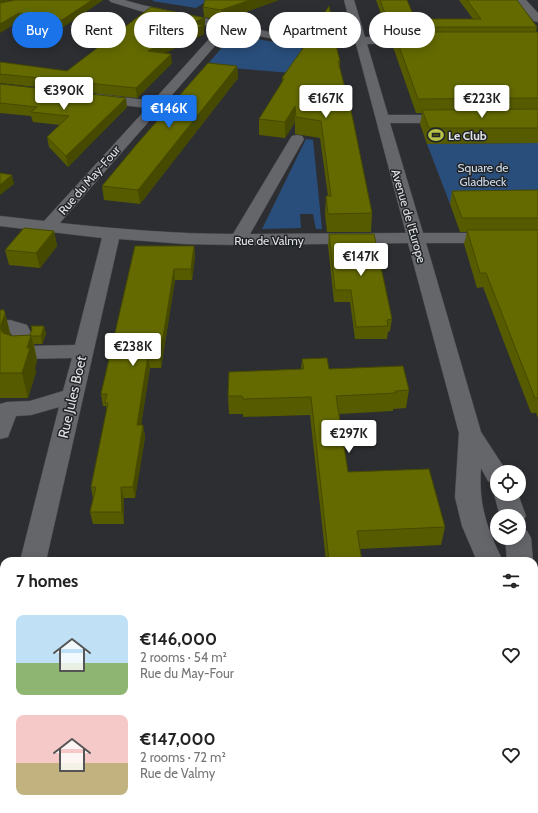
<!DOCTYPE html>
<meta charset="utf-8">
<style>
:root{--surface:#fff;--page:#f2f2f2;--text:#222;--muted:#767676;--accent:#1a73e8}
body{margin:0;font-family:Cabin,sans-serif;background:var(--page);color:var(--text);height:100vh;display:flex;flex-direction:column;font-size:15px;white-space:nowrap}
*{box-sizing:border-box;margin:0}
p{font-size:13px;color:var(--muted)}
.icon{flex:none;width:22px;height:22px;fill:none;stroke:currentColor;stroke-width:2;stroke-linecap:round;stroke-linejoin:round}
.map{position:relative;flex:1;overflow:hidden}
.side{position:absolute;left:0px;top:557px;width:538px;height:256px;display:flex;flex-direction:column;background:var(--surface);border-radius:12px 12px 0 0;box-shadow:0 2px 10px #0003}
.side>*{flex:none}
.guide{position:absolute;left:12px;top:12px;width:514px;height:36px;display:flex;gap:8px}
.tools{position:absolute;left:490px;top:465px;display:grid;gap:8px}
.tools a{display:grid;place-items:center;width:36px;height:36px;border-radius:50%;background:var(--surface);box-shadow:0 2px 10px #0003;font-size:20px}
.price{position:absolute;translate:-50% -34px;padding:0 9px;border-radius:4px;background:#fff;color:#222;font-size:13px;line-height:26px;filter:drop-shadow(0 1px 2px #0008)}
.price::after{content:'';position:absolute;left:50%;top:24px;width:12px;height:9px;margin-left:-6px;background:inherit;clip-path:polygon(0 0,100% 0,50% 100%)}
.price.current{background:var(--accent);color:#fff}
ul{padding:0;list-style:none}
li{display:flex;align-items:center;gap:12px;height:100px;padding:0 16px}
li span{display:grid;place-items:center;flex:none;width:112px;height:80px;border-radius:8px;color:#555}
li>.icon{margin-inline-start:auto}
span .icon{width:48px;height:48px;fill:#fffc;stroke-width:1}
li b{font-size:17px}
h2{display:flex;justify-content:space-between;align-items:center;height:48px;padding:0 16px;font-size:17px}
.chip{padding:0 14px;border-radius:18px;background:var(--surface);box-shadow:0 2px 10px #0003;font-size:14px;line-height:36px}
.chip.current{background:var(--accent);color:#fff}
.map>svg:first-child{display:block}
.green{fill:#294e7b}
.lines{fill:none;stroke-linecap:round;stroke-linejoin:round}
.minor-casing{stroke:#494c4e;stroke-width:1}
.minor{fill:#64666a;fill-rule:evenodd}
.wall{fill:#565b00}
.shaded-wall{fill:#464a00}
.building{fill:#646a00;stroke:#464a00}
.labels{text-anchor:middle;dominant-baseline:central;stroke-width:3;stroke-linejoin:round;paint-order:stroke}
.far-poi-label{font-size:12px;font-weight:bold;fill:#e0e1e3;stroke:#222527;text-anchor:start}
.far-park-label{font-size:12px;fill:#cddbed;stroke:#222527}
.far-street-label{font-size:12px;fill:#e0e1e3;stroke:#222527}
.street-label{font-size:14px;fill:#e0e1e3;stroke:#222527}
</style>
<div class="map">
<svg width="538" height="813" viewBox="0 0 538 813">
<rect width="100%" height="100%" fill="#2c2e31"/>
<g class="green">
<path d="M154,0H209L196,8L152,1Z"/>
<path d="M239,35L268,41L301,45L304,74L206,66L231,37Z"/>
<path d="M306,139L313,140L322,229H316L313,214H300L301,228L262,229Z"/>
<path d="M538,143V204H450L427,144Z"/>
</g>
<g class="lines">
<defs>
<g id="minor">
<path d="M109,0H124L142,5L284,35L316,38L354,37L344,0H354L365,37L427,38L429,40L423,43L367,44L388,115H451L456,116L458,119L456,122L451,123H390L423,233H538V243H426L481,432L507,472H497V484L488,481L481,468C478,504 487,529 503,561H477L462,526L455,497L459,433L408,243L238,245L185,244L119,239L46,561H20L59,407L31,415L16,416L8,437L0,439V404L7,402L30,401L63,391L72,358L18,359L11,357L8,353L13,337L11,333H0V321L10,320L27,325L33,337L30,346L75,345L102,238L0,226V216L44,221L147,108L97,102L92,101L91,98L92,95L97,94L153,101L219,28L140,11L111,2ZM229,30L284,41L316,44H356L406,233L250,234L304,139L302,136L297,135L292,136L290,139L233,234C175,234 118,229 60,223Z"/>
<path d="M515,0H526L538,13V22L534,21Z"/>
<path d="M497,488V494H518L526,516L522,523L519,524V516H500L494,494Z"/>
<path d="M519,528L527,531L531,538L533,561H507L505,538H519Z"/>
<path d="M538,637V697L534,695V638Z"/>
<path d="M4,667V711L0,712V669Z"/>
<rect x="534" y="707" width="4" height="30"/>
<path d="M89,809H133L131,813H87Z"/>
</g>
</defs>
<use href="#minor" class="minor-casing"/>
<use href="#minor" class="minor"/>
</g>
<g class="wall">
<path d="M15,0H103L63,27L20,21Z"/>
<path d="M279,0L221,21L204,17L203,7Z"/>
<path d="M376,0H407L415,19H473L459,0H517L537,27L536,32H538V143L427,144L420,124L422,113H416L392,44L393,36H389Z"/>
<path d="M323,15H331L330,30L340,61V69L372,213L371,232H327L325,214L326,196H328L320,138L295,134V122L285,138L259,135V119L282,83V78L322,30Z"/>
<path d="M205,18V27H204V34L165,53L172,63L137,98L0,83V62L67,71Z"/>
<path d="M237,66L238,78L140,204L104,200L102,186Z"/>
<path d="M0,84L127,107L68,167L49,147L47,137L60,125L33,122L31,116L0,113Z"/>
<path d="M538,190V418L536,413H531L483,287L477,288L464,244L467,232H460L450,204L452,191Z"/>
<path d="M54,231L57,246L40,268L9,265L5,250Z"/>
<path d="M329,234L392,319L390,331L388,332L387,339H355L350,302H334L328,245Z"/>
<path d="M135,246H194L195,257L192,280H175L161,368H150L141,425H143L145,437L135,498H124V524H93L90,512L93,499L91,487L107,411L106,406H103L101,394Z"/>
<path d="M0,310L5,313L11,336L30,335L32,330L31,326H44L46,334L42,344H34L37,360L35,368L36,372L28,398H0Z"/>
<path d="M302,359L329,369L409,390L406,408L393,409V411L339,414L348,472L445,527L441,545L360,549L362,561H326L310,415L243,417V414H229L228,396L301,370Z"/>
</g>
<g class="shaded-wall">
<path d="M0,0H11L0,3Z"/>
<path d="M92,0H103L63,27L62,20Z"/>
<path d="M250,0H279L221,21V10Z"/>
<path d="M19,13L20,21L0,33V24Z"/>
<path d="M205,18V27H204V34L149,61L148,51L191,23Z"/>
<path d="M171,54L172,63L137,98L136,88Z"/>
<path d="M237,66L238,78L140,204L138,190Z"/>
<path d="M126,98L127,107L68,167L66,156Z"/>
<path d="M295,106V122L285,138V122Z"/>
<path d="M12,175L14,184L0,195V185Z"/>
<path d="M54,231L57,246L40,268L36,253Z"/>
<path d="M194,246L195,257L192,280L191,269Z"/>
<path d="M174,269L175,280L161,368L160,356Z"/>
<path d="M5,313L11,337L7,353L0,328Z"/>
<path d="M44,326L46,334L42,344L41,336Z"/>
<path d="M31,335L37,360L35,368L36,372L28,398L22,373L27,348Z"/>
<path d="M148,356L150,368L139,437L137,425Z"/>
<path d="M143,425L145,437L135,498L133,487Z"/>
<path d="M121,487L124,498V524L122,512Z"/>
</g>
<g class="building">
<path d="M15,0H92L62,20L19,13L0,24V3Z"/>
<path d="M205,0H250L221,10L203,7Z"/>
<path d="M380,0H407L415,19H481L467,0H517L537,27H390Z"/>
<path d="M329,6L331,15H323Z"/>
<path d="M151,7L205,18L191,23L204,25L148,51L171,54L136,88L0,74V62L67,71Z"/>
<path d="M316,30H332L340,61H338L352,115L372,213L328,214L326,196H331L321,121L296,117L295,106L285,122L259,119L284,79L282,78Z"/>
<path d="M394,32H538V98L418,99Z"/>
<path d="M208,63L237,66L138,190L102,186L137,144Z"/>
<path d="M0,84L126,98L66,156L47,137L69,116L31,112L37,107L0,103Z"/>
<path d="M538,109V128H429L422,110Z"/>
<path d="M0,173L12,175L0,185Z"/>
<path d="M538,190V218H462L452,191Z"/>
<path d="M24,228L54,231L36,253L5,250Z"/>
<path d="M467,230H538V398H535L486,273H480Z"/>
<path d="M329,234H374L392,319L387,320L388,326L356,327L351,290H335Z"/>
<path d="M135,246H194L191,269H174L160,356H148L137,425H143L133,487H121L122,512H90L96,487H91L108,403H105L107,394H101Z"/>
<path d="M0,310H4L5,313L0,328Z"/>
<path d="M31,326H44L41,336H31V335H30L32,329Z"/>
<path d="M0,328L3,333L12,336L31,335L27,348H30L22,373H0Z"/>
<path d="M327,358L329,369L403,366L409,390L395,391L396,393L336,396L348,472L429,469L445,527L357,531L362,561H329L311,397L243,399L242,396H228L229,372L304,369L302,359Z"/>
<path d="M534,795L537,797L538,803V813H173L185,809H534Z"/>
</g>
<defs>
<symbol id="stadium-bare" viewBox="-9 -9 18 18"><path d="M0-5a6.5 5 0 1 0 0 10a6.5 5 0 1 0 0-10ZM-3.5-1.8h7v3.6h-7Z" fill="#b7c148" stroke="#222527" stroke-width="2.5" paint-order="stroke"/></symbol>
</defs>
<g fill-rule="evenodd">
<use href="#stadium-bare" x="425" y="124" width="22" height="22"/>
</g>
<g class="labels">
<g class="far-poi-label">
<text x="448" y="135">Le Club</text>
</g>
<g class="far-park-label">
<text x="483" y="167">Square de<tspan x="483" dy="14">Gladbeck</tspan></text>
</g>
<g class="far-street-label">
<text transform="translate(89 180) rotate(-49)">Rue du May-Four</text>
<text transform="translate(409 216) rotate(74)">Avenue de l'Europe</text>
<text x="269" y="240">Rue de Valmy</text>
</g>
<g class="street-label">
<text transform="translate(72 397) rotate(-77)">Rue Jules Boet</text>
</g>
</g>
</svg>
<div class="tools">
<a><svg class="icon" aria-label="locate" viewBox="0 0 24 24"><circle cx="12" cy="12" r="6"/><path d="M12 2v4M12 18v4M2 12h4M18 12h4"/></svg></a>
<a><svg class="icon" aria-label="layers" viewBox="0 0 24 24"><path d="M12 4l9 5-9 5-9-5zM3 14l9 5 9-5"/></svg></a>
</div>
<b class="price" style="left:64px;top:111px">€390K</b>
<b class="price" style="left:326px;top:119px">€167K</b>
<b class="price" style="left:482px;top:119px">€223K</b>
<b class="price current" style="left:169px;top:129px">€146K</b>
<b class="price" style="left:361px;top:277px">€147K</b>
<b class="price" style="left:133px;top:367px">€238K</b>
<b class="price" style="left:349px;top:454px">€297K</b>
<div class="guide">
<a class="chip current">Buy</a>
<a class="chip">Rent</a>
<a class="chip">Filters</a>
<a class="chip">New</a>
<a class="chip">Apartment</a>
<a class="chip">House</a>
</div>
<section class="side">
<h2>7 homes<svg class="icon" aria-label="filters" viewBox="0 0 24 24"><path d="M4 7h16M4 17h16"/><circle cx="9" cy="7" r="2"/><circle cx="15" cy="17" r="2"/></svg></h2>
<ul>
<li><span style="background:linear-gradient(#bfe0f5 60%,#8fb573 0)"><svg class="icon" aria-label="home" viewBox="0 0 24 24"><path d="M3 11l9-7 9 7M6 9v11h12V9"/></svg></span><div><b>€146,000</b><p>2 rooms · 54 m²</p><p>Rue du May-Four</p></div><svg class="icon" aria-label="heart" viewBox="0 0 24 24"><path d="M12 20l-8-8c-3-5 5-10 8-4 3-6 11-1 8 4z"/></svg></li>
<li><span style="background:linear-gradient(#f6c9c9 60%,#c2b280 0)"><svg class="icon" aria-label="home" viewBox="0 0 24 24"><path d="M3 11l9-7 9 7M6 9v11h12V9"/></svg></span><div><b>€147,000</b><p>2 rooms · 72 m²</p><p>Rue de Valmy</p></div><svg class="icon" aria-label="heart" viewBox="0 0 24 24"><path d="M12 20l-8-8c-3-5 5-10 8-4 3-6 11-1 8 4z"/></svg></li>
</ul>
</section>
</div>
